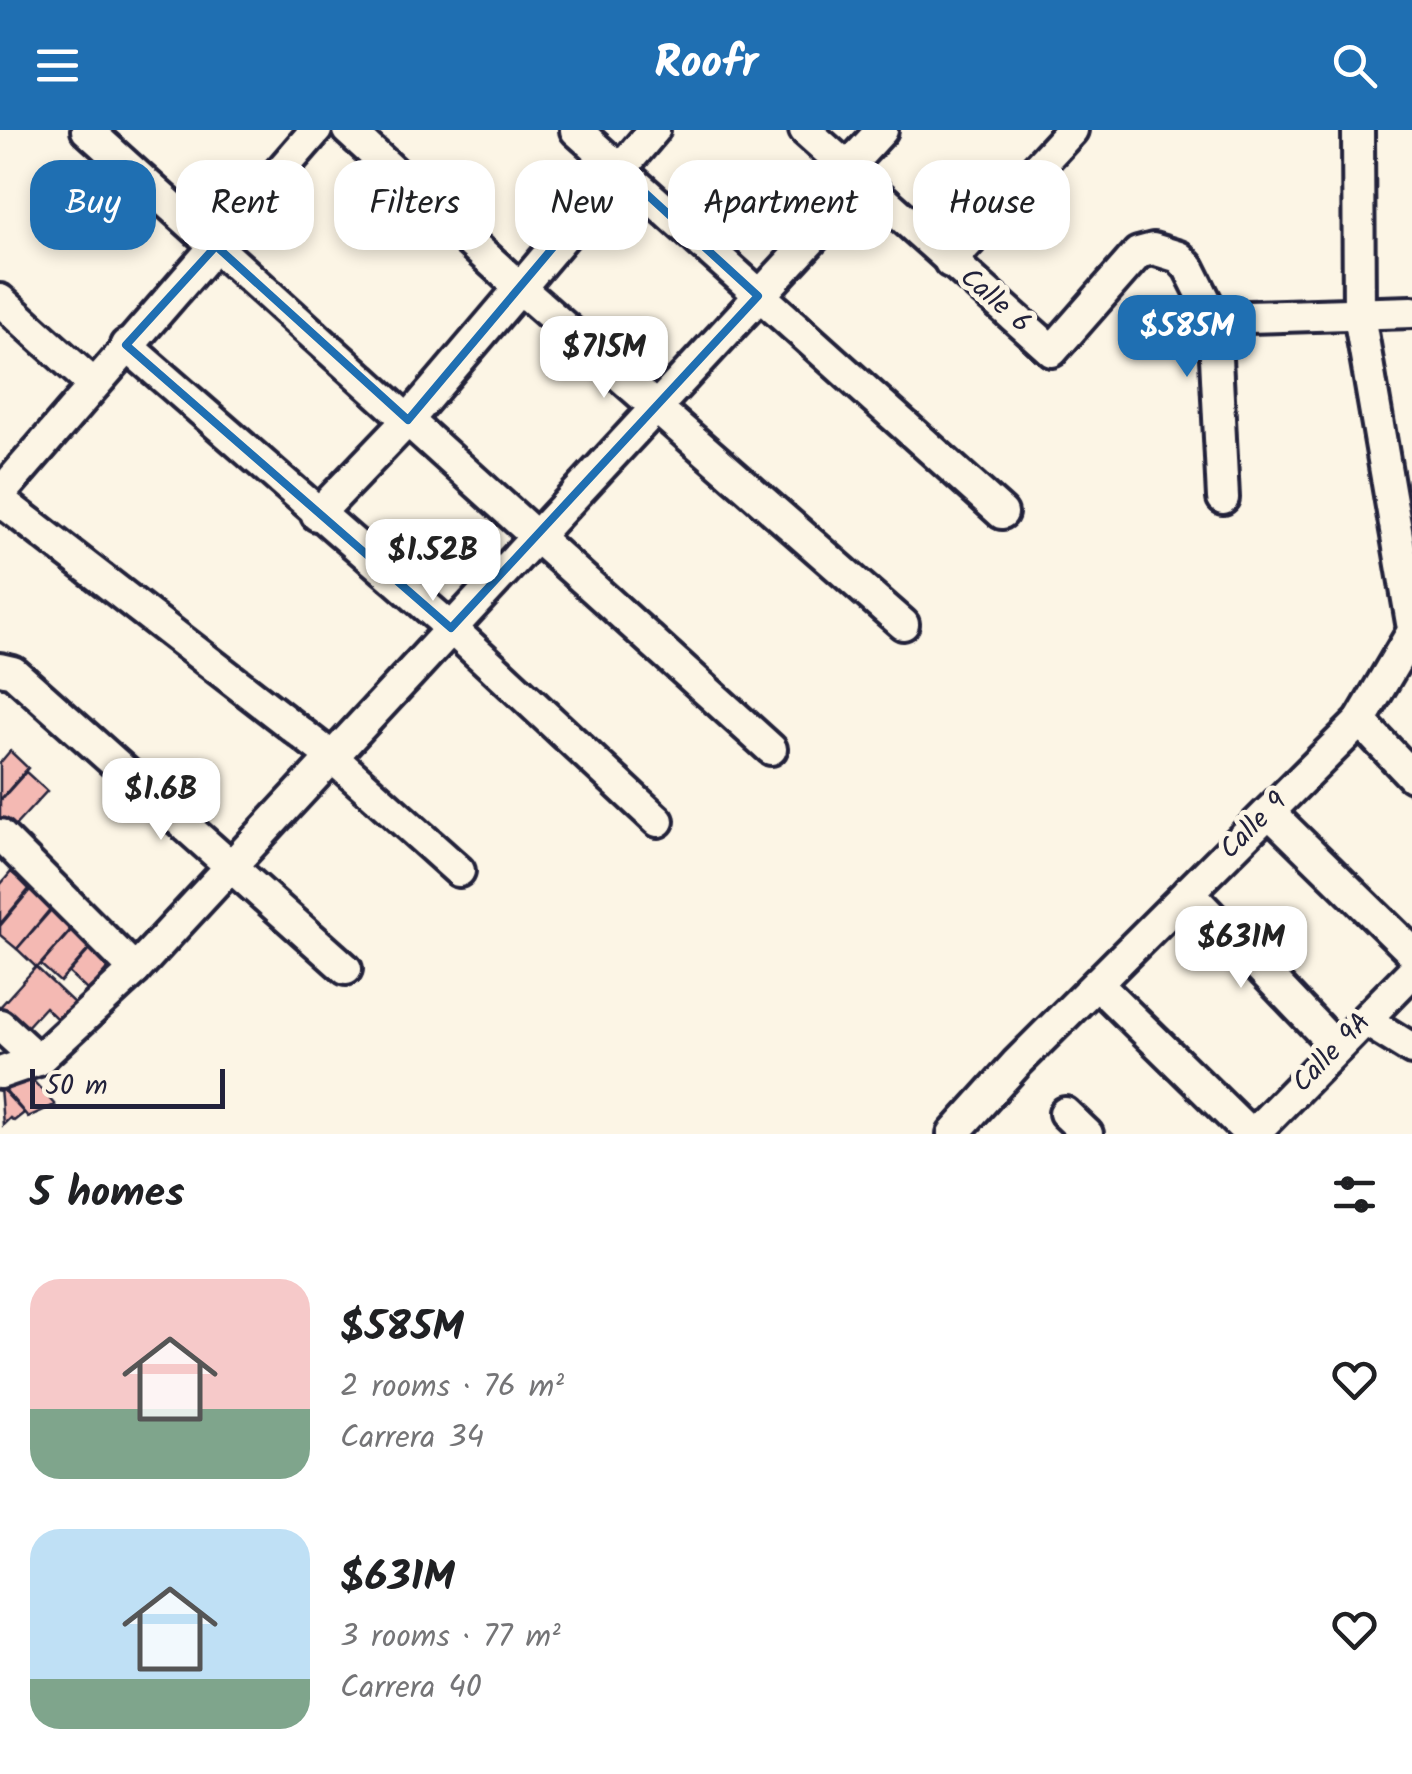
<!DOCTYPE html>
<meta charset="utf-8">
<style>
:root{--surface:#fff;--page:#f6f6f6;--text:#202124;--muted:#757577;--accent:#1f6fb2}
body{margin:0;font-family:Kalam,sans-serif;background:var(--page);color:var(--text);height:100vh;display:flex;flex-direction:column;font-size:38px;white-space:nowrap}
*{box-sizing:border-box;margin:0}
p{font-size:32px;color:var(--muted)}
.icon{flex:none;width:55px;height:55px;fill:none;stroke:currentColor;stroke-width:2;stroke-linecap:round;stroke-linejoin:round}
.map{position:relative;height:1004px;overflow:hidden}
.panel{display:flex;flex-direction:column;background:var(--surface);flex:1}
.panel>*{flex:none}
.guide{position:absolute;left:30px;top:30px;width:1352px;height:90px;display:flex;gap:20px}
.scale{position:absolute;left:30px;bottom:25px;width:195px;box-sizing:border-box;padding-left:10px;border:5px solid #22223b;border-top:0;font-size:28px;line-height:35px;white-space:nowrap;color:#22223b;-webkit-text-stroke:8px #fcf5e5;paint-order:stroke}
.price{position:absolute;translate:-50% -85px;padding:0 22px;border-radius:20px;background:#fff;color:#222;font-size:32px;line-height:65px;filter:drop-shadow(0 2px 5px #0008)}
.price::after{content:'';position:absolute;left:50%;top:60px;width:30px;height:22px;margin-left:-15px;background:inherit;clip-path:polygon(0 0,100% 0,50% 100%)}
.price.current{background:var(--accent);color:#fff}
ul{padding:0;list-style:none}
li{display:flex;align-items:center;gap:30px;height:250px;padding:0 30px}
li span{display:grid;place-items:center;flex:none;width:280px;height:200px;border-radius:30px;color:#555}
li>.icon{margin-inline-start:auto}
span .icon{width:120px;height:120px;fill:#fffc;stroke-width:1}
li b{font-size:42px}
h2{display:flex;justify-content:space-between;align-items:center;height:120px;padding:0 30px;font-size:42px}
.pill{padding:0 35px;border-radius:30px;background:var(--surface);box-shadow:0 5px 15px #0003;font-size:35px;line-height:90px}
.pill.current{background:var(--accent);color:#fff}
header{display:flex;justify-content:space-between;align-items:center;height:130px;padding:0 30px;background:var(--accent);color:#fff;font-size:45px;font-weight:700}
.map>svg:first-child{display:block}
.building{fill:#f4b9b3;stroke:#22223b;stroke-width:2.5}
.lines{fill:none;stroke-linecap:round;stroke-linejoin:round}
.minor-casing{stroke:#22223b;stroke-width:38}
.minor{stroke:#fcf5e5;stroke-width:30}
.marked{fill:none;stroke:#1f6fb2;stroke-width:8;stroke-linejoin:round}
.labels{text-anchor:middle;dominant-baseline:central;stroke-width:10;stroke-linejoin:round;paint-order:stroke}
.street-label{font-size:28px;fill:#22223b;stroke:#fcf5e5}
</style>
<header><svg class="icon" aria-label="menu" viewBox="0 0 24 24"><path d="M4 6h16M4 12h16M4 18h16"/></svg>Roofr<svg class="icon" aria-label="search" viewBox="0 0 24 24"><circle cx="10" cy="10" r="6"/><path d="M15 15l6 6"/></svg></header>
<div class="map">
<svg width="1412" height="1004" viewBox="0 0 1412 1004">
<rect width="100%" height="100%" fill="#fcf5e5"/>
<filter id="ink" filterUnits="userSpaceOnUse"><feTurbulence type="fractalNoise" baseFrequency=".01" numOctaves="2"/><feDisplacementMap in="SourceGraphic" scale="20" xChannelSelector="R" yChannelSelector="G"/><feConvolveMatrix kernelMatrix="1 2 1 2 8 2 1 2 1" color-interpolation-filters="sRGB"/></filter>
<g filter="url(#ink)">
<g class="building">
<path d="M10,621L28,638L0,670V633Z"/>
<path d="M26,642L47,661L12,699L0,688V671Z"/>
<path d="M11,742L30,758L0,794V755Z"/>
<path d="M30,760L51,778L17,819L0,805V796Z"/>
<path d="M52,779L73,797L37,838L17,819Z"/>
<path d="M74,797L93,814L60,852L41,835Z"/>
<path d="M91,818L110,836L88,861L69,843Z"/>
<path d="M36,837L75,874L59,891L45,877L24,900L0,877Z"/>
<path d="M29,946L55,975L28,987L2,956Z"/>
<path d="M0,957L24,983L14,991L10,988L3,995Z"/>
</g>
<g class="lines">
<defs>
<g id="minor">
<path d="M87,0L771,619"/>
<path d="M348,0L520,158L903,494"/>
<path d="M576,0L1002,383"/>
<path d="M805,0L1052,221L1138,123L1153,119L1179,127L1189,138L1214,188L1223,368"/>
<path d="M1358,0L1359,185L1412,493"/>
<path d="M846,39L882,0"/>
<path d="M950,132L1072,0"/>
<path d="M0,170L94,255"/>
<path d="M1214,188L1412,182"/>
<path d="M126,215L451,498L658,691"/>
<path d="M0,364L316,0"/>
<path d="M0,370L332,627L459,741"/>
<path d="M317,385L408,290L654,0"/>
<path d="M0,539L13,542L346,839"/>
<path d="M1360,591L1412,646"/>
<path d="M1269,682L1412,822"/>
<path d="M0,705L135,840"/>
<path d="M1188,762L1337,918"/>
<path d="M1097,854L1250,1004"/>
<path d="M1365,890L1412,919"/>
<path d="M0,895L38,930"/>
<path d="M0,943L38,930L135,840L863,54"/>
<path d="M1065,983L1087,1004"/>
<path d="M953,1004L1017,933L1360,591L1412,503"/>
<path d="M1253,1004L1412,842"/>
</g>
</defs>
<use href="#minor" class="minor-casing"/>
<use href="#minor" class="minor"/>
</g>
</g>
<path class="marked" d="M619,39L758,166L451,498L126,215L216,116L408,290Z"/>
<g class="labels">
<g class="street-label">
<text transform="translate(995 171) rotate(41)">Calle 6</text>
<text transform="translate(1254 696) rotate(-45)">Calle 9</text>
<text transform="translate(1332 923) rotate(-46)">Calle 9A</text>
</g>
</g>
</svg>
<div class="scale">50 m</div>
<b class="price current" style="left:1187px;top:250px">$585M</b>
<b class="price" style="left:604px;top:271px">$715M</b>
<b class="price" style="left:433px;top:474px">$1.52B</b>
<b class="price" style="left:161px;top:713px">$1.6B</b>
<b class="price" style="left:1241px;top:861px">$631M</b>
<div class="guide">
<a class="pill current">Buy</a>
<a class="pill">Rent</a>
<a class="pill">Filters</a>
<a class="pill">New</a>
<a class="pill">Apartment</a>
<a class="pill">House</a>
</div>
</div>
<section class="panel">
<h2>5 homes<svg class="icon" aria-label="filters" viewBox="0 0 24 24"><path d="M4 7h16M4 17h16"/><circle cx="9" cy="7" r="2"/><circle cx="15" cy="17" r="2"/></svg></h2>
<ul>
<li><span style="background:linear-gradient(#f6c9c9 65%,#7fa58c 0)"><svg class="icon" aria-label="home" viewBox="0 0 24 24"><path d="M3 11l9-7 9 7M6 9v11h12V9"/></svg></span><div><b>$585M</b><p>2 rooms · 76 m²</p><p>Carrera 34</p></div><svg class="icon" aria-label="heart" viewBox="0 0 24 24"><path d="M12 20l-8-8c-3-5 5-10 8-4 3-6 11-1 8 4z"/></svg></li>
<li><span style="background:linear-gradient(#bfe0f5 75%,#7fa58c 0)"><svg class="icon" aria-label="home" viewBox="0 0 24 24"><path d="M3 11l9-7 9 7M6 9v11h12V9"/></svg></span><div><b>$631M</b><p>3 rooms · 77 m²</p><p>Carrera 40</p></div><svg class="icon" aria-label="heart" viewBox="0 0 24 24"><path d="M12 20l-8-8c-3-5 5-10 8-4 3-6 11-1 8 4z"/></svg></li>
</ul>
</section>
